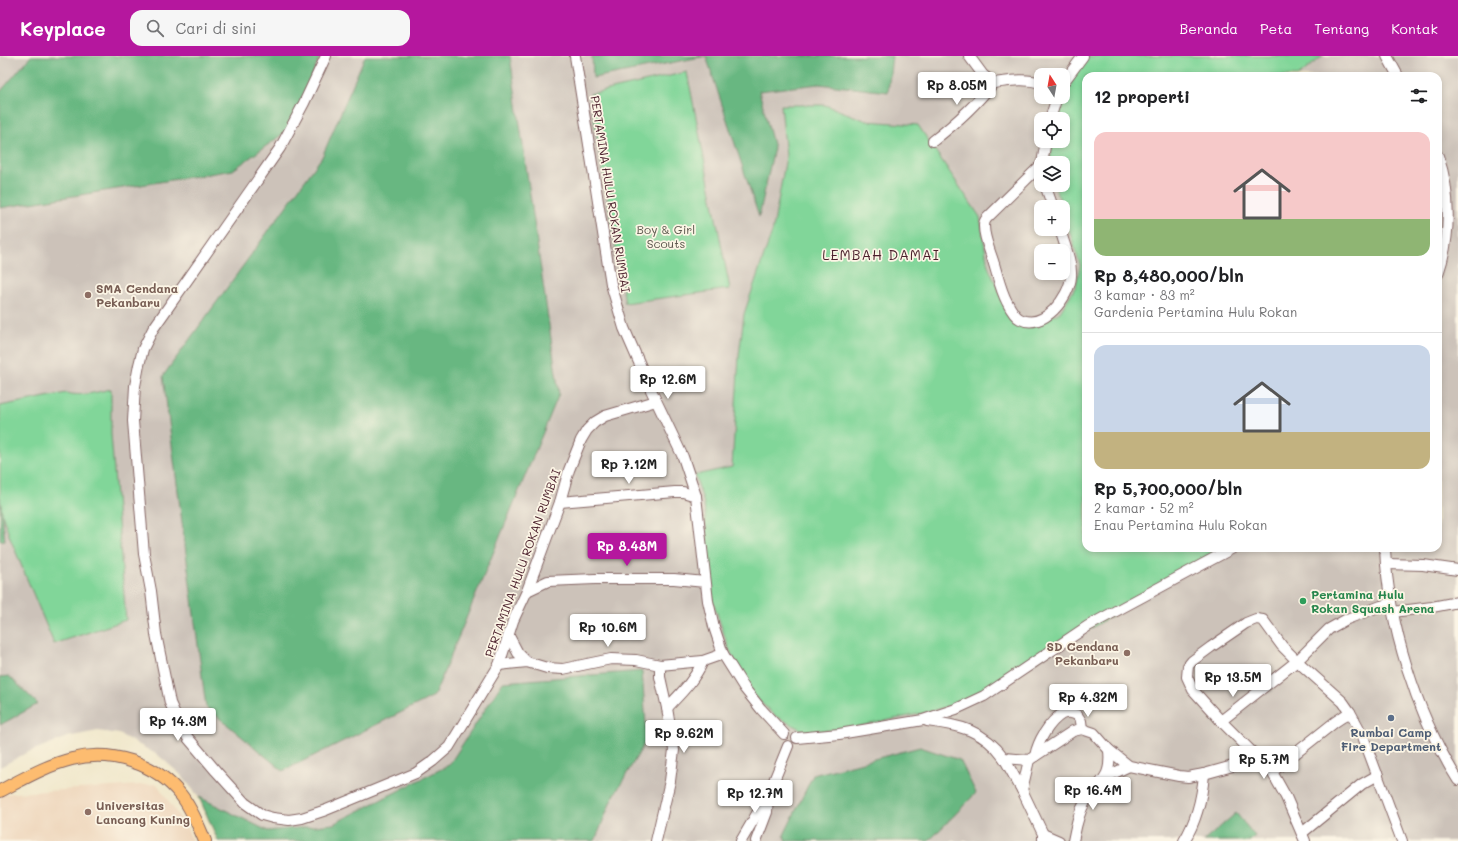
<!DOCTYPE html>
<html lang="id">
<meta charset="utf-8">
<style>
:root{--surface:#fff;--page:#f6f6f6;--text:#202124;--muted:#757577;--line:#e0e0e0;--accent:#b5179e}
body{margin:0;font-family:Mali,sans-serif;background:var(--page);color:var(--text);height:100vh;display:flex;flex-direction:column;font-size:15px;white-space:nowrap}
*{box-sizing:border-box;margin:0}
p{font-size:13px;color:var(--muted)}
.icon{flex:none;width:22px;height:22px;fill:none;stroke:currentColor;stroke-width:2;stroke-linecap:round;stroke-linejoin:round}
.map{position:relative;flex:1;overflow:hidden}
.side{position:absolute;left:1082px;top:16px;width:360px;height:480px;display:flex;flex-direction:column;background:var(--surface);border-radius:12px;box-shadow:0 2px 6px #0003}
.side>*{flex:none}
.needle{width:26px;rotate:349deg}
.buttons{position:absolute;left:1034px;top:12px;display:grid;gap:8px}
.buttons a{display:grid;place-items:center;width:36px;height:36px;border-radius:8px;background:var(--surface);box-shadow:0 2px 6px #0003;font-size:20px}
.price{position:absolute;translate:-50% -34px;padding:0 9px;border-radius:4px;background:#fff;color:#222;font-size:13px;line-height:26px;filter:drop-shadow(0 1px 2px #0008)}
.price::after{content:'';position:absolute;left:50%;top:24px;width:12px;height:9px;margin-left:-6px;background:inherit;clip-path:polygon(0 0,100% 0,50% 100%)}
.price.selected{background:var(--accent);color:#fff}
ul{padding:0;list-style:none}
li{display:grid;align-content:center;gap:8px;height:212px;padding:0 12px}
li+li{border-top:1px solid var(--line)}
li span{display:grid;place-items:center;height:124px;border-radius:12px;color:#555}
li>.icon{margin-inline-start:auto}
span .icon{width:72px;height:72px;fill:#fffc;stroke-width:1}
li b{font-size:17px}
h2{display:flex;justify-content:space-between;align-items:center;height:48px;padding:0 12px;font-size:17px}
header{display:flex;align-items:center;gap:24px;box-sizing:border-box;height:56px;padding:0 20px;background:var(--accent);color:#fff}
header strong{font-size:19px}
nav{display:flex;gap:22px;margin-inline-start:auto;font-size:14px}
.search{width:280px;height:36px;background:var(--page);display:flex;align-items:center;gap:10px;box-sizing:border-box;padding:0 14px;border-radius:12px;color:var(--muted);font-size:15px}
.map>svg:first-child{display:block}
.built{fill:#eed6bb}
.industrial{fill:#ccc2b9;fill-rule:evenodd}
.green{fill:#81d699;stroke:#667a62}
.forest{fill:#68b781;stroke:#596b56}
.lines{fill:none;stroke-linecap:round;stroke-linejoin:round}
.minor-casing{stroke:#846563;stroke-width:12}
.major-casing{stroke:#846563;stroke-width:14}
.minor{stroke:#fff;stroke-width:10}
.major{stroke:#fdbc70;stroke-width:12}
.education-dot{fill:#8d6e63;stroke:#fcf5e5;stroke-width:1.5}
.leisure-dot{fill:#2e9e5b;stroke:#fcf5e5;stroke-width:1.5}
.service-dot{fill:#5c6f8a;stroke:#fcf5e5;stroke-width:1.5}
.labels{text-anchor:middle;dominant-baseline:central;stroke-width:3.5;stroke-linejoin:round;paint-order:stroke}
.street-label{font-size:12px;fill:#4a1f2b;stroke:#fcf5e5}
.park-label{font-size:12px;fill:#5a564c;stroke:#fcf5e5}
.education-label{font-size:12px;font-weight:bold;fill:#785e54;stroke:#fcf5e5;text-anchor:start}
.leisure-label{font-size:12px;font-weight:bold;fill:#27864d;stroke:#fcf5e5;text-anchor:start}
.service-label{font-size:12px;font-weight:bold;fill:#4e5e75;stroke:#fcf5e5}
.quarter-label{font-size:14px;letter-spacing:1px;fill:#4a1f2b;stroke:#fcf5e5}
</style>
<header>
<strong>Keyplace</strong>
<div class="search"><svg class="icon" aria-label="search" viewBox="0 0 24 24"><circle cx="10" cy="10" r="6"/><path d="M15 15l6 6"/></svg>Cari di sini</div>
<nav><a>Beranda</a><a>Peta</a><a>Tentang</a><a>Kontak</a></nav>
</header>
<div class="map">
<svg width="1458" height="785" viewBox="0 0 1458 785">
<rect width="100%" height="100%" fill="#fcf5e5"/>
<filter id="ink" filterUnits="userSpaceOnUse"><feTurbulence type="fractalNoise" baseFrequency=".025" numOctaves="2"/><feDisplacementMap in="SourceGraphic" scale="8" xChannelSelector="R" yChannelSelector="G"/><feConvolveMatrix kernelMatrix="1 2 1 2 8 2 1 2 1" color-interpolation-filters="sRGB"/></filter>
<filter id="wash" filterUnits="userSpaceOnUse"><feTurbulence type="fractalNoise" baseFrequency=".012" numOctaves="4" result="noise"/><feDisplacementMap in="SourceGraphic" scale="16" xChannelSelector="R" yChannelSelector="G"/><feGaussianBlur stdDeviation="0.9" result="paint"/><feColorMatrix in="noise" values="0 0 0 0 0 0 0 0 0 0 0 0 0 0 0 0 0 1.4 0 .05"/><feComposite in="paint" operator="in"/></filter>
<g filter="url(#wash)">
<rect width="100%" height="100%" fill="#f0e7ca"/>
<path class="built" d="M157,728L188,774L192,785H0V738Z"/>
<path class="industrial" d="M0,0H1458V785H220L199,741L180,718L158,699L119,678L98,675L67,681L26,697L0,711ZM1041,19H1063V41H1041ZM1086,20H1438V492H1086ZM1041,63H1063V85H1041ZM1041,107H1063V129H1041ZM1041,151H1063V173H1041ZM1041,195H1063V217H1041Z"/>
<g class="green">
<path d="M1086,0H1323L1298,20H1086V492H1225L985,636L957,648L924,657L841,674L804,675L775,660L749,635L729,593L712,543L704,448L695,419L732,411L739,300L744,258L773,173L786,101L781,49H825L867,65L918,69L980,161L988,210L998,233L1013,261L1037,268L1060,256L1076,230L1080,209L1063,155V151H1062L1055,129H1063V107H1050L1052,85H1063V63H1057L1068,32Z"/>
<path d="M687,16L730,233L625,247L590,38Z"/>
<path d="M111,333V378L126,564L54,588L10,482L2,458L0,441V350L66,337C81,341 97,336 111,333Z"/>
</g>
<g class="forest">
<path d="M31,0H320L291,72L233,114L0,152V36Z"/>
<path d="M365,0H510L559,338L434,640L283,715L206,651L163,320L322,101Z"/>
<path d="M592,0H892L888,36L819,28L759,35L774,92L759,161L706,0L593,22Z"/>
<path d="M0,441L5,484L0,485Z"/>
<path d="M642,615L647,683L611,745L595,785H218L199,741L268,775L333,768L449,709L503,626Z"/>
<path d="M9,620L38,648L0,669V621Z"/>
<path d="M920,691L960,704L976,737L929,785H786L784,779L813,719Z"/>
<path d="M1236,757L1255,780L1250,785H1204Z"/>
</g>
</g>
<g filter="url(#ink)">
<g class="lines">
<defs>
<g id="minor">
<path d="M326,0L304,47L280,92L153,273L143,293L139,309L135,330L133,365L144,498L151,535L156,578L170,647L180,669L188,682L216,715L245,747L262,759L273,762L289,764L302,762L326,754L416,717L433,705L449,691L499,609L513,565L527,535L560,446L569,414L581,384L587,374L595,366L605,360L656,345"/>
<path d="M575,0L611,228L624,272L651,334L683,401L696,440L708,545L714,571L723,598L745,633L761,653L784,678"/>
<path d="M969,0L983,19L993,27C1010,25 1025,22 1041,27"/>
<path d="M1387,0L1398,20"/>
<path d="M1063,27L1083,0"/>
<path d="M1050,63L1057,41"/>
<path d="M933,85C956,67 976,49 993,27"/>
<path d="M1438,100C1451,137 1451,181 1438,218"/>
<path d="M1042,107L1046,85"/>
<path d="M1041,109L987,162C985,164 984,167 984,170C984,183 991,197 994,208C998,221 1001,235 1007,246C1010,252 1014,260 1020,263C1043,275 1070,241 1071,220C1072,205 1064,188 1060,173"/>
<path d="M1045,129L1053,151"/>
<path d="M560,446L675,436H683L696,440"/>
<path d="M1385,492C1388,568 1417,660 1458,724"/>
<path d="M1386,508L1423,509L1458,514"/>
<path d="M527,535L548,525L595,523H674L705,526"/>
<path d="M1391,547L1381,550L1347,563L1329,573L1297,605L1221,665L1193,634L1187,621L1188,610L1192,605L1211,591L1246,567L1256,563L1263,564L1282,590L1297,605L1343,646L1350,656L1362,678L1402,785"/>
<path d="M1393,556L1432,551L1458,546"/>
<path d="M509,580L518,597L527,606"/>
<path d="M499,609L527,606L547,612L563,613L611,603L636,604L660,609L703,605L723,598"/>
<path d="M667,652C681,637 694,625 703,605"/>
<path d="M927,665C959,669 984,674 1004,702L1029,704L1073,675L1082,673L1094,677L1109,694L1129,710L1179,720L1188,721L1204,718L1258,703"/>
<path d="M1221,665L1272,716L1286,741L1305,785"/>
<path d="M797,682L839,678L923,664L956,653L984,640L1088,570L1233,492"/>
<path d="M1035,700C1038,685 1049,666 1062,658C1067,656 1073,657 1077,659L1081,665L1082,673"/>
<path d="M1004,702L1022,734L1043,778V785"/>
<path d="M1272,716L1335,666L1350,656"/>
<path d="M1106,721L1129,710"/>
<path d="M1022,734L1029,704"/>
<path d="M1302,777L1362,728L1378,719"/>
<path d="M1043,778L1059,785"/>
<path d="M656,785L670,725L674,694L667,652L660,621V609"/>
<path d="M741,785L769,737L788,690"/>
<path d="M756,785L767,756L768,739"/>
<path d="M1073,785C1076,771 1078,758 1085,746C1099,724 1112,725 1109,694"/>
<path d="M1184,785C1197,764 1202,743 1204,718"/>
</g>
<path id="major" d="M0,735C23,723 47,709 72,703C111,693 156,707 181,739C192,753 198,769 205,785"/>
</defs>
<use href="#minor" class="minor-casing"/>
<use href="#major" class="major-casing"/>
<use href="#minor" class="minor"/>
<use href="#major" class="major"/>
</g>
</g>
<g class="education-dot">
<circle cx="88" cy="239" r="4"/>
<circle cx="1127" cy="597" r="4"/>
<circle cx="88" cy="756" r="4"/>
</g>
<circle class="leisure-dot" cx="1303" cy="545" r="4"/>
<circle class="service-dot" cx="1391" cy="662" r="4"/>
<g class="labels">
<g class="street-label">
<text transform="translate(611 138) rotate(81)">PERTAMINA HULU ROKAN RUMBAI</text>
<text transform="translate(522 507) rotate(-70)">PERTAMINA HULU ROKAN RUMBAI</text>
</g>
<g class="park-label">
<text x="666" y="173">Boy &amp; Girl<tspan x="666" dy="14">Scouts</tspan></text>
</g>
<g class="education-label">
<text x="96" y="232">SMA Cendana<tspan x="96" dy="14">Pekanbaru</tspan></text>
<text x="1119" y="590" text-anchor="end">SD Cendana<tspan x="1119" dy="14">Pekanbaru</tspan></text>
<text x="96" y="749">Universitas<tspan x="96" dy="14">Lancang Kuning</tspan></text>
</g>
<g class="leisure-label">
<text x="1311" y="538">Pertamina Hulu<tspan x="1311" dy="14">Rokan Squash Arena</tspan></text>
</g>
<g class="service-label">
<text x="1391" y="676">Rumbai Camp<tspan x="1391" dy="14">Fire Department</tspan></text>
</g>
<g class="quarter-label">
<text x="881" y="198">LEMBAH DAMAI</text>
</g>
</g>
</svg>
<div class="buttons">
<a><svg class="needle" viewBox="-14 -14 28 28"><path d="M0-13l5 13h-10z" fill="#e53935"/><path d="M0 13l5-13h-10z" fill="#757577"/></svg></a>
<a><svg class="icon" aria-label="locate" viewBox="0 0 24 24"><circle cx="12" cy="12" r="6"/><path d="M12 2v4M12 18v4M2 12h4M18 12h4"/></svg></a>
<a><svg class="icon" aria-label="layers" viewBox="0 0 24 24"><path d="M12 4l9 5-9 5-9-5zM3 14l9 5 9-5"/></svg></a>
<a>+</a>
<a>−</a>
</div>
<b class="price" style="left:957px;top:50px">Rp 8.05M</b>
<b class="price" style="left:668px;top:344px">Rp 12.6M</b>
<b class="price" style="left:629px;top:429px">Rp 7.12M</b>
<b class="price selected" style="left:627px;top:511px">Rp 8.48M</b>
<b class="price" style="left:608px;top:592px">Rp 10.6M</b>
<b class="price" style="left:1233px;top:642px">Rp 13.5M</b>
<b class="price" style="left:1088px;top:662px">Rp 4.32M</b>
<b class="price" style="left:178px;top:686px">Rp 14.3M</b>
<b class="price" style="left:684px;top:698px">Rp 9.62M</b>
<b class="price" style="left:1264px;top:724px">Rp 5.7M</b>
<b class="price" style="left:1093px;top:755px">Rp 16.4M</b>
<b class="price" style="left:755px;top:758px">Rp 12.7M</b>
<section class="side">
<h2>12 properti<svg class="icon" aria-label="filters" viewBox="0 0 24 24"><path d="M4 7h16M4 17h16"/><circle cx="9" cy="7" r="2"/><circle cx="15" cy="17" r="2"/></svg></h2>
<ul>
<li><span style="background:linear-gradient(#f6c9c9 70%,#8fb573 0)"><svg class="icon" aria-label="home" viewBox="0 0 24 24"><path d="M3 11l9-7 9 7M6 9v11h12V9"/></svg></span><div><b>Rp 8,480,000/bln</b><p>3 kamar · 83 m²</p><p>Gardenia Pertamina Hulu Rokan</p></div></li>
<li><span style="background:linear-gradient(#c9d6e8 70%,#c2b280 0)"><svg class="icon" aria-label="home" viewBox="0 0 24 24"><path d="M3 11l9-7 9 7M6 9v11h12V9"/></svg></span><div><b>Rp 5,700,000/bln</b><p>2 kamar · 52 m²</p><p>Enau Pertamina Hulu Rokan</p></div></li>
</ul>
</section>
</div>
